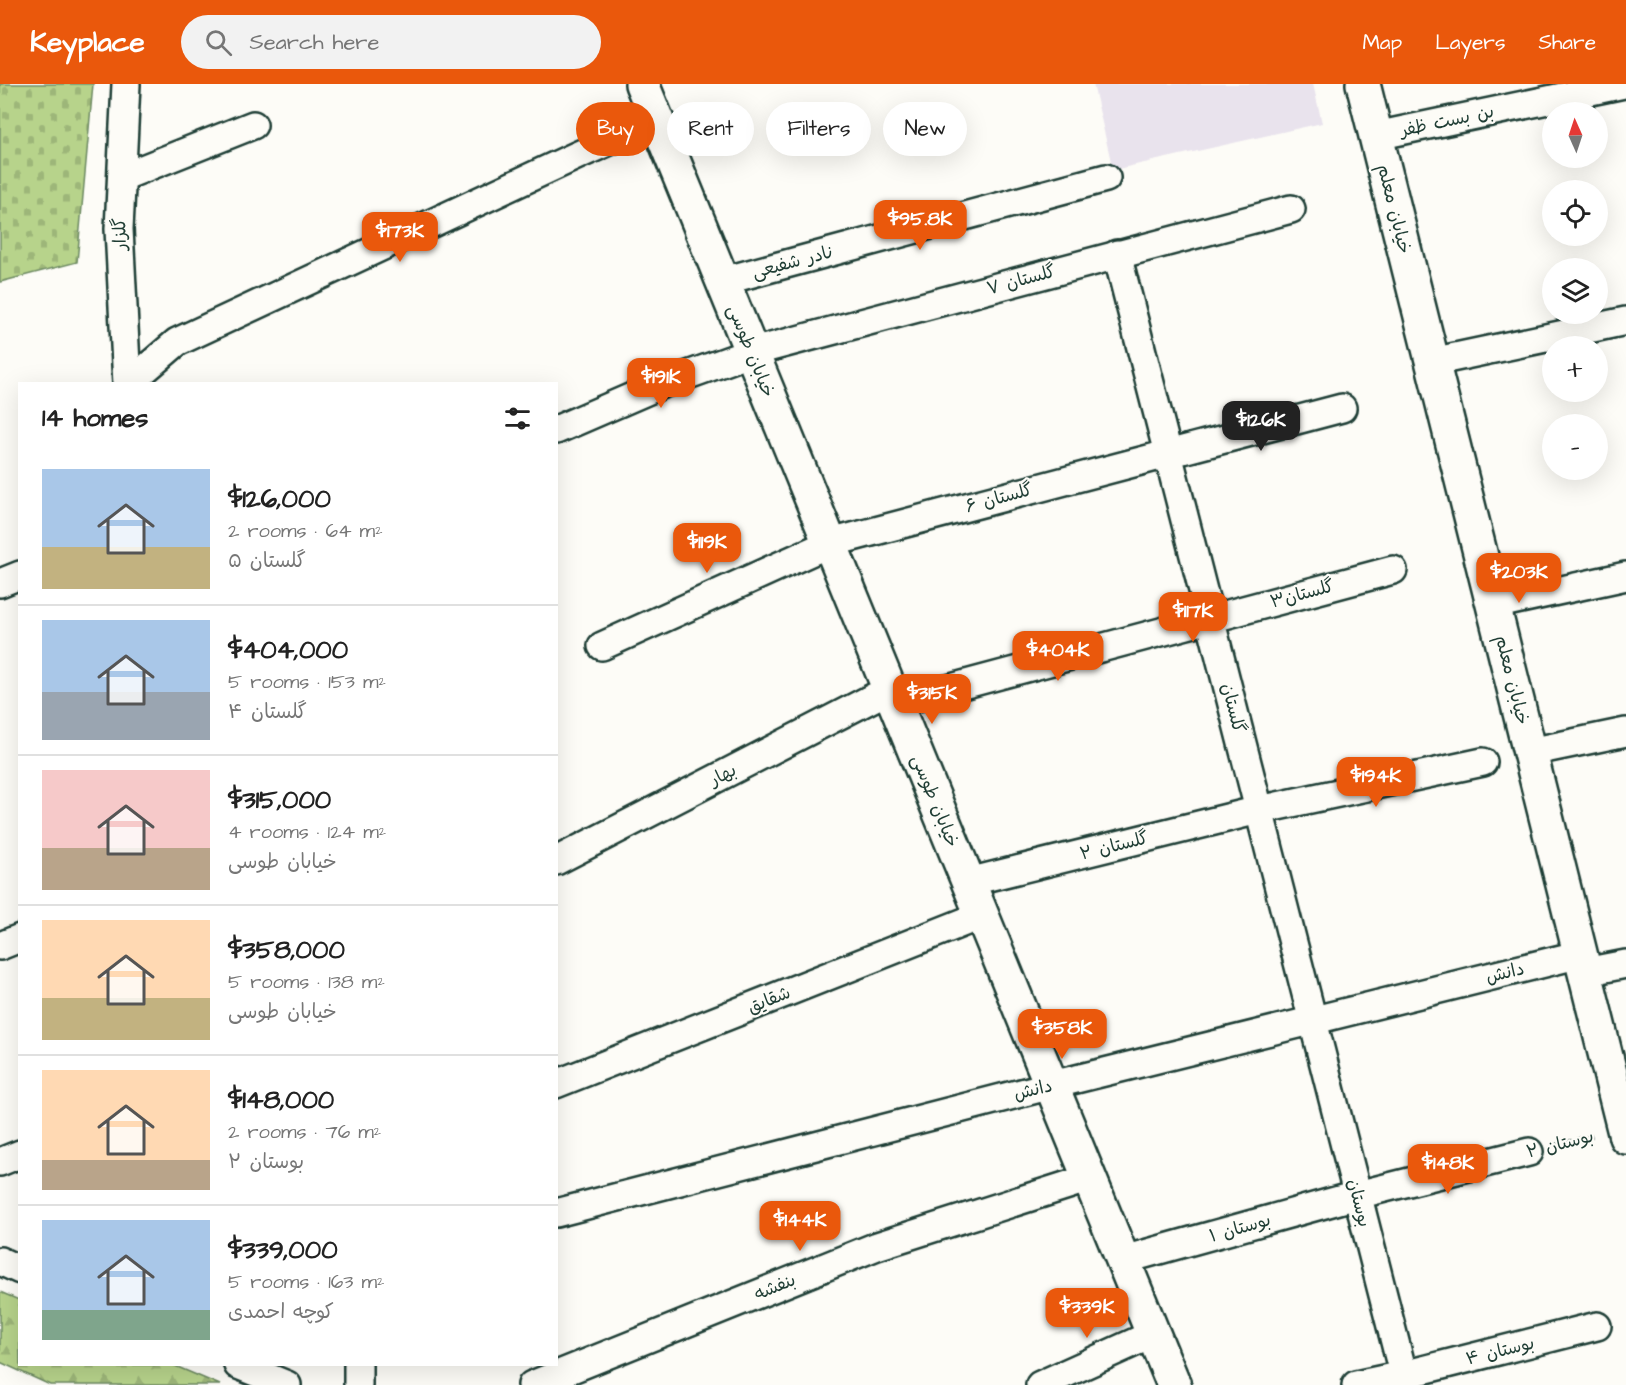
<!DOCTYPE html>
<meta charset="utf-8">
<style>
:root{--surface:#fff;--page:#f2f2f2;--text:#222;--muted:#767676;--line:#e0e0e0;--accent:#ea580c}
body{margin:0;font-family:"Architects Daughter","Playpen Sans Arabic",sans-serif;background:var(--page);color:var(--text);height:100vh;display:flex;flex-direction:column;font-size:22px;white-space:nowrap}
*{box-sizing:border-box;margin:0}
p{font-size:20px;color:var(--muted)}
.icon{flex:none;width:33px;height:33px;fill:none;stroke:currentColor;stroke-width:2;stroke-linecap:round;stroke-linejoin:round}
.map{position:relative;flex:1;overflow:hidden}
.drawer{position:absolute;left:18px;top:298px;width:540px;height:984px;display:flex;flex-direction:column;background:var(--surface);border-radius:0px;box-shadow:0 6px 24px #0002}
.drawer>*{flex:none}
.banner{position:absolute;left:576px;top:18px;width:570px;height:54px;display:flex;gap:12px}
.needle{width:39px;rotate:357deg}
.buttons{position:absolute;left:1542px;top:18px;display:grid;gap:12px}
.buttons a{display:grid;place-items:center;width:66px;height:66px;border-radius:50%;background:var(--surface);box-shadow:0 6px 24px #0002;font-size:30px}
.price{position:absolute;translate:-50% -51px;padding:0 14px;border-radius:12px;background:var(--accent);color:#fff;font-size:20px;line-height:39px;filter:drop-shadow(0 2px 3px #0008)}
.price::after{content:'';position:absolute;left:50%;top:36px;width:18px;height:14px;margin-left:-9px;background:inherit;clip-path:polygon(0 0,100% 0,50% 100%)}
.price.selected{background:#222;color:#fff}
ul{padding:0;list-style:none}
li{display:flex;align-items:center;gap:18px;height:150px;padding:0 24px}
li+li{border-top:2px solid var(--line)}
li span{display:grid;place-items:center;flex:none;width:168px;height:120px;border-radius:0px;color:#555}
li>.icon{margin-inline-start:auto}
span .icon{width:72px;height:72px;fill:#fffc;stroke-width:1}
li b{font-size:26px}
h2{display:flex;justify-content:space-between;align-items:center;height:72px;padding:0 24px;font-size:26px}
.tag{padding:0 21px;border-radius:27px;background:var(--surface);box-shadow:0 6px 24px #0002;font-size:21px;line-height:54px}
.tag.selected{background:var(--accent);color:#fff}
header{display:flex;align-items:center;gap:36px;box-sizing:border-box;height:84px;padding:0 30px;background:var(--accent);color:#fff}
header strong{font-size:28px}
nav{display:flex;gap:33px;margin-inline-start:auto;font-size:21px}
.search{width:420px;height:54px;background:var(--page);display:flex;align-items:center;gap:15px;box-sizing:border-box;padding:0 21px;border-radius:33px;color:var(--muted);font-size:22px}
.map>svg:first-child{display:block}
.built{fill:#e9e3ed}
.forest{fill:url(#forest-firs);stroke:#6b8860;stroke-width:1.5}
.cemetery{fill:url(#cemetery-stones);stroke:#6b8860;stroke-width:1.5}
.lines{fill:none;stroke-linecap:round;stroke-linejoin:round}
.minor-casing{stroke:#1f3d34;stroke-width:32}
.tertiary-casing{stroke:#1f3d34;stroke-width:38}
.path{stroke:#1f3d34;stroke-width:4;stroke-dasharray:6 4.5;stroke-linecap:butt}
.minor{stroke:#fdfcf7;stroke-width:27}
.tertiary{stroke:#fdfcf7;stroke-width:33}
.labels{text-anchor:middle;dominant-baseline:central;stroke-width:4.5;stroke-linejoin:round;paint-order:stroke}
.street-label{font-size:18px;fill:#1f3d34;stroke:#fdfcf7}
</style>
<header>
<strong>Keyplace</strong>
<div class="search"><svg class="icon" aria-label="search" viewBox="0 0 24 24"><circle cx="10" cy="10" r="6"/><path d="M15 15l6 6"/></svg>Search here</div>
<nav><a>Map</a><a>Layers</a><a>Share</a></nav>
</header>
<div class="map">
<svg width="1626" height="1301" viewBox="0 0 1626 1301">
<defs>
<pattern id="forest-firs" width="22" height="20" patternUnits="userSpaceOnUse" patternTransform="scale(1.5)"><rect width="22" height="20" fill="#b7d38b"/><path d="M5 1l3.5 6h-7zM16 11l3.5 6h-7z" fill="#9db679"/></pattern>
<pattern id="cemetery-stones" width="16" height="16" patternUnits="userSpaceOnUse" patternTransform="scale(1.5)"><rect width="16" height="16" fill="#b7d38b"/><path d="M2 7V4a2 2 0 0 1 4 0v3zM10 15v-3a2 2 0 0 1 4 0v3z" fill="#9db679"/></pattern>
</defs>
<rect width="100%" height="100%" fill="#fdfcf7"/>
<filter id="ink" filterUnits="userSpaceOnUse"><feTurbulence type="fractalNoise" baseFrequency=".0167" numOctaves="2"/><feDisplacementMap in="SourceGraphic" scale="12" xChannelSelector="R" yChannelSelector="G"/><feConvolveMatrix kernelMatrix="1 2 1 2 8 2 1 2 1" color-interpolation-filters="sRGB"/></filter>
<g filter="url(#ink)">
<path class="built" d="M1093,0H1313L1322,39L1113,86Z"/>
<path class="forest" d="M0,1208L19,1216L20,1281H173L220,1301H50L0,1278Z"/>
<path class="cemetery" d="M0,0H93L77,178L0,198Z"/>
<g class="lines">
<defs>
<g id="minor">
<path d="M126,0L119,145L127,300"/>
<path d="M1376,52L1624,0"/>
<path d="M122,93L253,41"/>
<path d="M1117,170L1406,1301"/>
<path d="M723,197L1106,94"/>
<path d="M1432,278L1626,237"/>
<path d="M128,300L177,258L576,72L657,36"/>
<path d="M556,346L660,301L752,268L1291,125"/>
<path d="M0,499L20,491"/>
<path d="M1493,521L1626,492"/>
<path d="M602,562L830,459L1342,324"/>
<path d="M895,619L1393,486"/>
<path d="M1530,668L1626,648"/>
<path d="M556,777L890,605"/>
<path d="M968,798L1259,726L1483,678"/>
<path d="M0,862L20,854"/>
<path d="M1585,888L1626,880"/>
<path d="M556,1000L982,831"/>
<path d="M0,1078L20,1070"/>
<path d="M556,1129L1052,1001L1581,870"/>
<path d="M1123,1176L1357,1111L1529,1068"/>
<path d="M0,1177L20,1186"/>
<path d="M238,1281L287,1301"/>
<path d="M358,1281V1301"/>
<path d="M532,1301L877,1162L1090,1094"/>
<path d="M1040,1301L1153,1250"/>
<path d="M1356,1301L1403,1291L1597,1242"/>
</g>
<g id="tertiary">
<path d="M642,0L1174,1301"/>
<path d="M1363,0L1626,1053"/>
</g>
</defs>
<use href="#minor" class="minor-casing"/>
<use href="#tertiary" class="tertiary-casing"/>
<path class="path" d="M1556,1061L1595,1051"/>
<use href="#minor" class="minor"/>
<use href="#tertiary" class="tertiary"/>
</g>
</g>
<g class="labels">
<g class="street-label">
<text transform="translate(1447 37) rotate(-12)">بن بست ظفر</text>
<text transform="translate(1394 125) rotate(76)">خیابان معلم</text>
<text transform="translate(120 150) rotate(-91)">گلزار</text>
<text transform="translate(793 178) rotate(-15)">نادر شفیعی</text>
<text transform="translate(1021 196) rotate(-15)">گلستان ۷</text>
<text transform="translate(751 267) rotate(68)">خیابان طوسی</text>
<text transform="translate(999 414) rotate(-15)">گلستان ۶</text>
<text transform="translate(1302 510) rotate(-15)">گلستان۳</text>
<text transform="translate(1512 596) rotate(76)">خیابان معلم</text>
<text transform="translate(1233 624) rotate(76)">گلستان</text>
<text transform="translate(723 691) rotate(-27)">بهار</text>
<text transform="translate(935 717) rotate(68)">خیابان طوسی</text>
<text transform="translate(1114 762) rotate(-14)">گلستان ۲</text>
<text transform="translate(1505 889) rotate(-14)">دانش</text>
<text transform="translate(769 916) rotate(-22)">شقایق</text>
<text transform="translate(1033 1006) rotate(-14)">دانش</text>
<text transform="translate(1560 1060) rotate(-14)">بوستان ۲</text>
<text transform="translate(1359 1119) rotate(76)">بوستان</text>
<text transform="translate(1240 1144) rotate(-16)">بوستان ۱</text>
<text transform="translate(775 1203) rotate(-22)">بنفشه</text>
<text transform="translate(1500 1267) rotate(-14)">بوستان ۴</text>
</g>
</g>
</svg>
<div class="buttons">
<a><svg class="needle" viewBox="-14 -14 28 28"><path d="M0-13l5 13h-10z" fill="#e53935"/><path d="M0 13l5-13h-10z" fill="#767676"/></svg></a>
<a><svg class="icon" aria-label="locate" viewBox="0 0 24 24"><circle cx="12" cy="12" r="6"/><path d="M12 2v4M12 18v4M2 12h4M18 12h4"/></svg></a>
<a><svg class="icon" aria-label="layers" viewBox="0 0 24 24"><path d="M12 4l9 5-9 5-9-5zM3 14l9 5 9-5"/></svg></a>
<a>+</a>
<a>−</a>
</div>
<b class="price" style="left:920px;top:167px">$95.8K</b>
<b class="price" style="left:400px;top:179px">$173K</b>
<b class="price" style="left:661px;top:325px">$191K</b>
<b class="price selected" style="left:1261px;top:368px">$126K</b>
<b class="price" style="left:707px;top:490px">$119K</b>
<b class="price" style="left:1519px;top:520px">$203K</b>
<b class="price" style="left:1193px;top:559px">$117K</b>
<b class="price" style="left:1058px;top:598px">$404K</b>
<b class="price" style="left:932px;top:641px">$315K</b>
<b class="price" style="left:1376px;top:724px">$194K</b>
<b class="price" style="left:1062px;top:976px">$358K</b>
<b class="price" style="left:1448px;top:1111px">$148K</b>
<b class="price" style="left:800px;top:1168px">$144K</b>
<b class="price" style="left:1087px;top:1255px">$339K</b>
<div class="banner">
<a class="tag selected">Buy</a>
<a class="tag">Rent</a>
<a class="tag">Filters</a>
<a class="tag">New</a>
</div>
<section class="drawer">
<h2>14 homes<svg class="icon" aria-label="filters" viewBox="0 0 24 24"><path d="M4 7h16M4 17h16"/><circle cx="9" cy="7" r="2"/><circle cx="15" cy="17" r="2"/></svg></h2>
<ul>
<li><span style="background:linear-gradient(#a9c7e8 65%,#c2b280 0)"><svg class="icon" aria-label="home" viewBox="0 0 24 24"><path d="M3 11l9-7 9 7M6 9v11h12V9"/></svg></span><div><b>$126,000</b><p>2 rooms · 64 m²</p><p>گلستان ۵</p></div></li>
<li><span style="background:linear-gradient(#a9c7e8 60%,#9aa5b1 0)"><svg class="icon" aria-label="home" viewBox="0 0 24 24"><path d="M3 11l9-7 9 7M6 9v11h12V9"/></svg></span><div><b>$404,000</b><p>5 rooms · 153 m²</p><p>گلستان ۴</p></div></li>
<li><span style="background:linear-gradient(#f6c9c9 65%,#b9a48a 0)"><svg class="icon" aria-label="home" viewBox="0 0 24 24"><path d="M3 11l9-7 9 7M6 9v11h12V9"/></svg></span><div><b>$315,000</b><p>4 rooms · 124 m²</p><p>خیابان طوسی</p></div></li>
<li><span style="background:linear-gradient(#ffd9b3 65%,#c2b280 0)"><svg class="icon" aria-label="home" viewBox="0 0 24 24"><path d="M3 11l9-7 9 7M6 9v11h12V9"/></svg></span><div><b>$358,000</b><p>5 rooms · 138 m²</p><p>خیابان طوسی</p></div></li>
<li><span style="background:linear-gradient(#ffd9b3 75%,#b9a48a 0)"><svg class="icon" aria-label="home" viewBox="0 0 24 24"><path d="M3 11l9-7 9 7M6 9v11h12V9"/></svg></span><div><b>$148,000</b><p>2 rooms · 76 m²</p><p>بوستان ۲</p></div></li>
<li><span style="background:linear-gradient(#a9c7e8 75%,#7fa58c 0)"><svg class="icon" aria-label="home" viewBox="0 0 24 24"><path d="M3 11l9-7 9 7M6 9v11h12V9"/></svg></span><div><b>$339,000</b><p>5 rooms · 163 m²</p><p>کوچه احمدی</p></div></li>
</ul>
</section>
</div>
